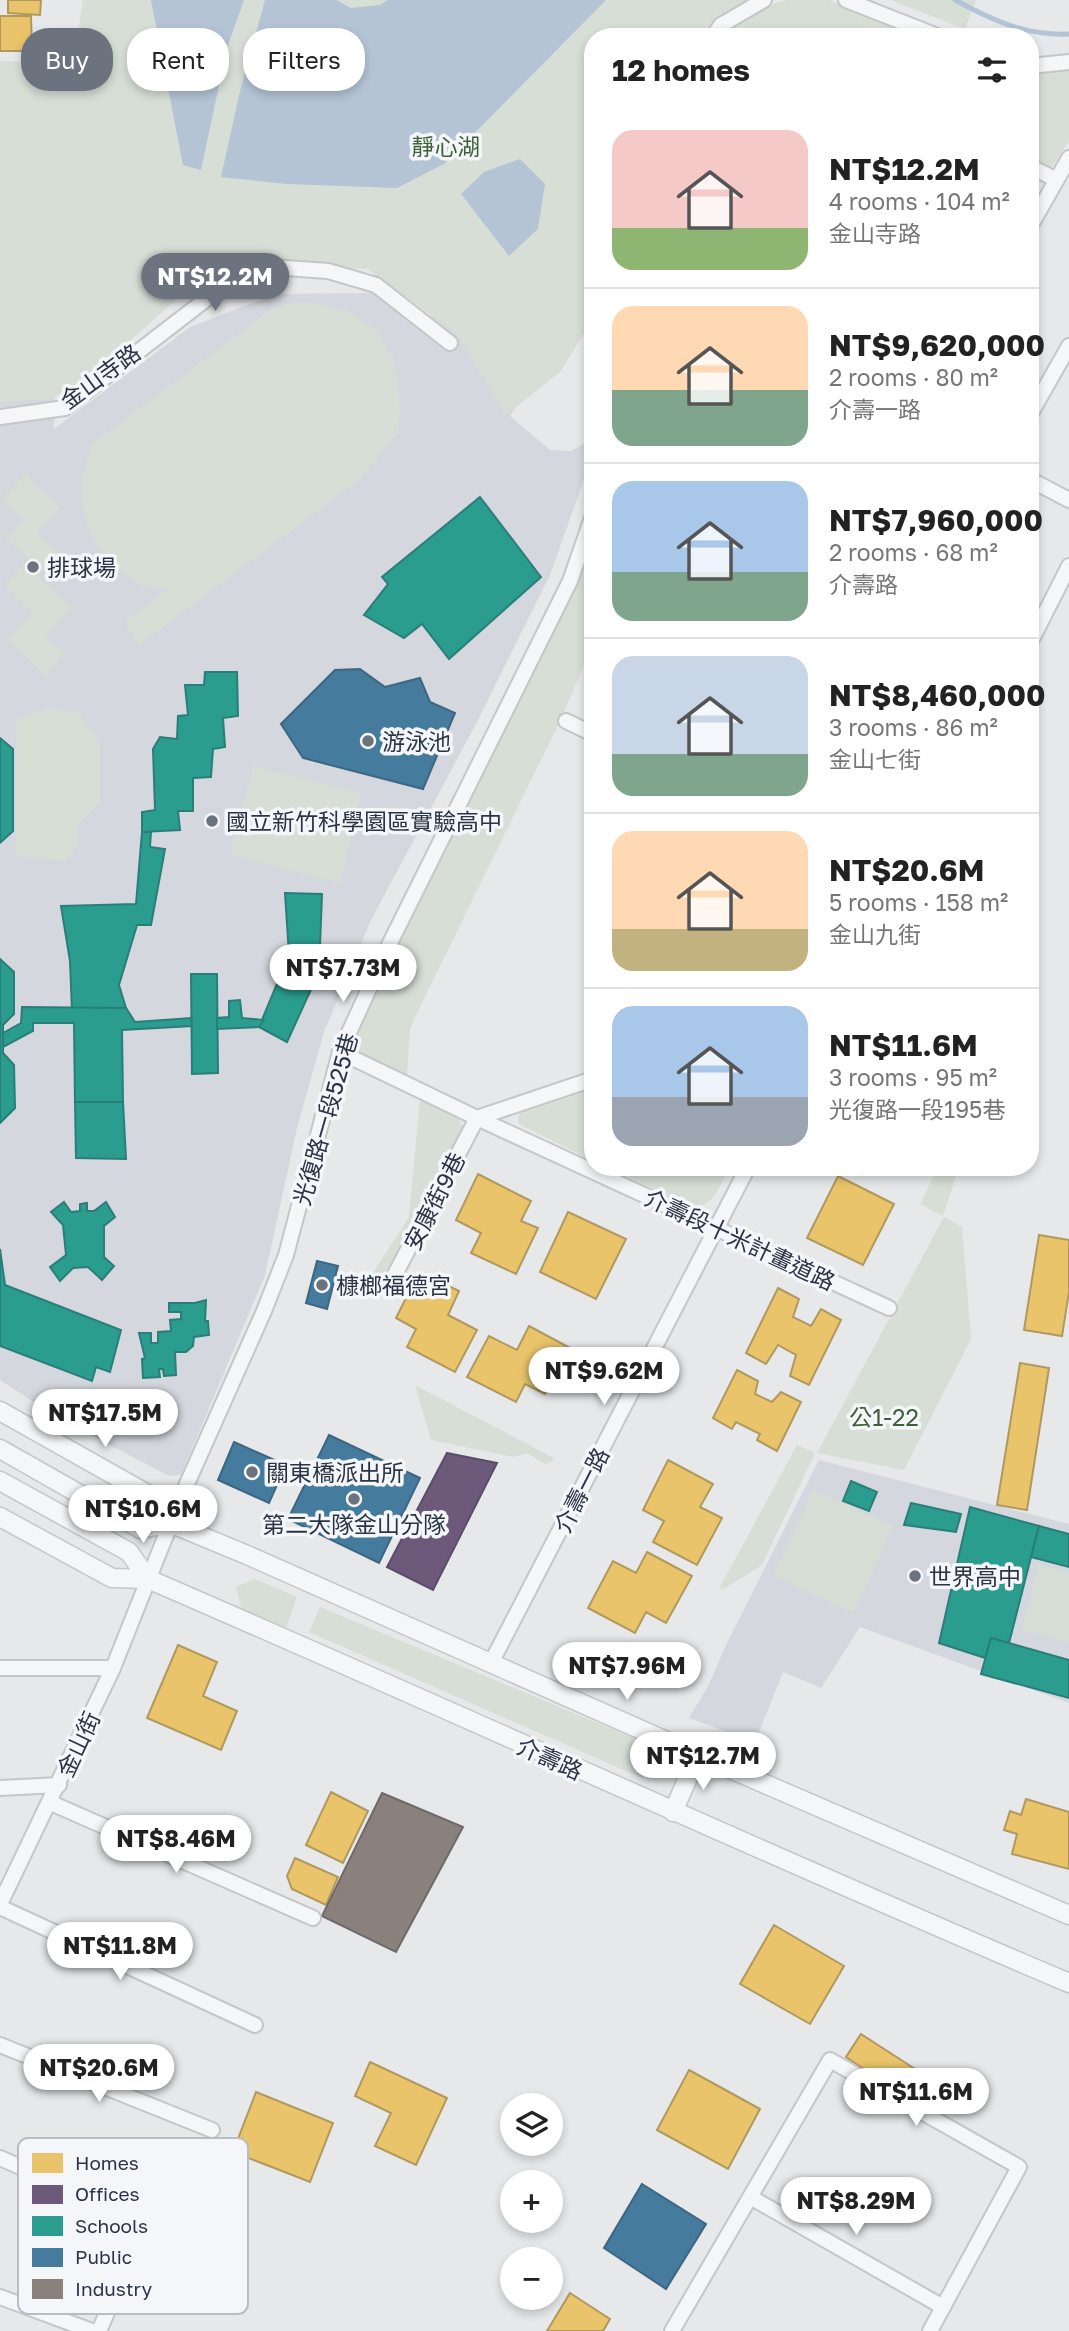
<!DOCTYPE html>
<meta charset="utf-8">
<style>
:root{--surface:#fff;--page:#f2f2f2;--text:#222;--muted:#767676;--line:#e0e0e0;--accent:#6c737f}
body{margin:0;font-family:"Golos Text","Noto Sans TC",sans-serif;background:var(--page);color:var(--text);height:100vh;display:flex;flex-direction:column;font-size:26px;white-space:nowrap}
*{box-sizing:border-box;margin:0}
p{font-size:23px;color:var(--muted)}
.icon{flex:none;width:38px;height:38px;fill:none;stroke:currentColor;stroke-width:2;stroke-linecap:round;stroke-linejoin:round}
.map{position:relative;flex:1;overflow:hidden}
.details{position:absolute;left:584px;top:28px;width:455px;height:1148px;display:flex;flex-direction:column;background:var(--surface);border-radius:28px;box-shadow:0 4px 10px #0003}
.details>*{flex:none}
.top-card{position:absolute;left:21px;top:28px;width:458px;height:63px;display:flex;gap:14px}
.controls{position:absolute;left:500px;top:2093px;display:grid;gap:14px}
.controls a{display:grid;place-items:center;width:63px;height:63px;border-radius:50%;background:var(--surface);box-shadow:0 4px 10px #0003;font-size:35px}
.price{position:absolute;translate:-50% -60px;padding:0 16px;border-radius:24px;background:#fff;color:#222;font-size:23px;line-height:46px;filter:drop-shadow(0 2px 4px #0008)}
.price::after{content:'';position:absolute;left:50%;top:42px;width:21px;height:16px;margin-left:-10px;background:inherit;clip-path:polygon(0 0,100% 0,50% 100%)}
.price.on{background:var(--accent);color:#fff}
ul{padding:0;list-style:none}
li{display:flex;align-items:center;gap:21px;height:175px;padding:0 28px}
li+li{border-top:2px solid var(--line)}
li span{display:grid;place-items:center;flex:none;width:196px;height:140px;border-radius:21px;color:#555}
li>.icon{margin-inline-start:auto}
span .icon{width:84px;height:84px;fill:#fffc;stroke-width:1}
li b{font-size:30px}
h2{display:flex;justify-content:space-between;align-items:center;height:84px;padding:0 28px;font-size:30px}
.pill{padding:0 24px;border-radius:28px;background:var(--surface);box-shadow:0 4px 10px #0003;font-size:24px;line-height:63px}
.pill.on{background:var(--accent);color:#fff}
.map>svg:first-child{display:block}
.built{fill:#d4d7dd}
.green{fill:#d6ded6}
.water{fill:#b4c4d5}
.homes{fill:#e9c46a;stroke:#b0995f;stroke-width:2}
.offices{fill:#6d597a;stroke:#594e6a;stroke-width:2}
.schools{fill:#2a9d8f;stroke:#2a7e79;stroke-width:2}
.public{fill:#457b9d;stroke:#3d6683;stroke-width:2}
.industry{fill:#8a817c;stroke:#6e6a6c;stroke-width:2}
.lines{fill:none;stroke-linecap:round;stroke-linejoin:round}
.stream{stroke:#b4c4d5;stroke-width:5}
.minor-casing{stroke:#c4c6c8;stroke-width:18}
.tertiary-casing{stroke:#c4c6c8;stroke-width:21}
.minor{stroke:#f5f6f7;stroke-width:14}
.tertiary{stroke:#f5f6f7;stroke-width:18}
.poi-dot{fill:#6c737f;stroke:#f4f6f9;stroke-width:2.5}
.labels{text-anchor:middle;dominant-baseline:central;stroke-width:7;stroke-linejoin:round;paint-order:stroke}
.park-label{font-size:23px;fill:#3f6138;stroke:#f4f6f9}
.street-label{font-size:23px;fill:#2b3445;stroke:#f4f6f9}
.poi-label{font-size:23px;fill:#2b3445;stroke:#f4f6f9;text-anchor:start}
.key{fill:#f4f6f9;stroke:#b8bcc3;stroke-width:2}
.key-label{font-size:19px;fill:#2b3445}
</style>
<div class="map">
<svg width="1069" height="2331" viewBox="0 0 1069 2331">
<rect width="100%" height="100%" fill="#e6e8ea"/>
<g class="built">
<path d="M0,181L61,185L54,429L190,327L276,294L373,293L545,361L510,416L550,450L571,451L593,439V454L550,575L477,722L371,920L324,1032L297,1128L265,1275L181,1475L169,1476L60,1419L0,1380Z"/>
<path d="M819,1460L1069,1524V1703L860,1627L821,1688L783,1672L755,1742L689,1718L708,1686L727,1643Z"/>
</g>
<g class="green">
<path d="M83,0H746L708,37H593V318L561,371L506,415L457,334L367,269L257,266L177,299L91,375L52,399L0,402V61L73,62Z"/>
<path d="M787,0H829L927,37H729C738,17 767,5 787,0Z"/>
<path d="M891,0H976L965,29Z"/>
<path d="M1069,69V141L1050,169L1031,159V73Z"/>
<path d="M288,303H315L347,311L377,331L393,358L400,400L398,433L359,480L138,646L125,622L169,588L142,586L108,562L95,542L84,514L82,480L92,444L269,311Z"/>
<path d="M26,474L61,508L37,533L59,554L38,576L72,608L45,636L64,653L46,676L8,639L33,613L4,585L29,559L6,538L23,520L2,499Z"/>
<path d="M593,534V644L561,719L418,1011L410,1029L407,1076L348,1050Z"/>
<path d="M48,708L79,713L100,742V802L77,825L78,846L65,861L16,856V720Z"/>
<path d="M253,766L362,793L340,883L230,855Z"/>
<path d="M593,1088V1161L519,1124L518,1116L524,1107Z"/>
<path d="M420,1099L459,1119L464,1130L391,1273L378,1286L372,1279L373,1273L409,1217Z"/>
<path d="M607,1167H729C720,1185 714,1209 690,1206Z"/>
<path d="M938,1167H959L943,1216L920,1204Z"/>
<path d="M944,1217L962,1227L971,1339L904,1470L817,1453Z"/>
<path d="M415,1385L554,1458V1460L545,1464L527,1453L514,1457L431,1440Z"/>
<path d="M797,1445L815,1453L762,1565L722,1590L720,1587Z"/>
<path d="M813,1490L893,1526L854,1613L774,1576Z"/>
<path d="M1039,1565L1069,1573V1643L1022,1630Z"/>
<path d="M255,1579L297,1597L286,1628L242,1610L236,1587Z"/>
<path d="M320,1607L655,1747L659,1766L642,1778L309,1632Z"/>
</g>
<g class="water">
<path d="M151,0H244L227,48L201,170L183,165Z"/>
<path d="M265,0H336L351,8L380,5L388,0H606L444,164L397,188L287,184L221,177L241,87Z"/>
<path d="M520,159L545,184L538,229L509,256L461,194L484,172Z"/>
</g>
<g class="homes">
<path d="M8,0H41L40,15L8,13Z"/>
<path d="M0,16H31L32,51H0Z"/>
<path d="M478,1174L531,1201L521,1221L538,1228L516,1274L471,1253L481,1233L456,1220Z"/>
<path d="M838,1176L894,1204L863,1265L807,1238Z"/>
<path d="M568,1212L626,1239L596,1299L540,1272Z"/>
<path d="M1039,1235L1069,1240V1292L1062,1336L1024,1330Z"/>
<path d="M419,1272L459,1291L448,1315L477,1330L455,1372L407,1347L416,1329L396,1318Z"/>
<path d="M778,1288L799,1299L793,1317L811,1326L821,1309L841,1320L809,1385L790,1376L796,1355L778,1345L766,1364L746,1353Z"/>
<path d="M529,1326L570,1348L545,1394L525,1384L516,1402L467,1377L489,1336L517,1350Z"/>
<path d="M1020,1363L1049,1368L1027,1510L997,1505Z"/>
<path d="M737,1370L758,1381L755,1394L772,1402L781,1392L801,1402L777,1451L757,1440L760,1434L736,1422L732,1429L713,1418Z"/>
<path d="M668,1460L713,1484L700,1507L722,1518L697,1565L653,1542L664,1521L643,1510Z"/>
<path d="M647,1552L692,1576L666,1623L646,1612L635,1633L588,1608L613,1561L636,1573Z"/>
<path d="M178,1645L217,1662L203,1696L237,1711L221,1750L147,1718Z"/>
<path d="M331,1792L368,1811L343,1863L306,1845Z"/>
<path d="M1026,1799L1069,1812V1869L1012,1854L1017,1834L1004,1830L1010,1811L1021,1815Z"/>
<path d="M295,1858L338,1877L326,1905L292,1889L287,1876Z"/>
<path d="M774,1925L844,1966L810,2024L740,1984Z"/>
<path d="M861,2034L915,2069L905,2084L895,2077L889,2086L846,2057Z"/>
<path d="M370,2062L447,2098L416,2165L375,2146L391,2113L355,2096Z"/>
<path d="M689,2070L760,2109L728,2169L657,2130Z"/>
<path d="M256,2092L333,2123L310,2182L233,2152Z"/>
<path d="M570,2293L610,2319L603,2331H547Z"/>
</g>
<path class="offices" d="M447,1453L497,1463L433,1590L387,1567Z"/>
<g class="schools">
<path d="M480,497L541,577L449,659L422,624L404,638L364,615L388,584L382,577Z"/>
<path d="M205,672H237L238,716L223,718L225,747L213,749L211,777L193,778V811H178L180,830L142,832V812L155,810L153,749L160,737L177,739L178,716L188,715L185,685H204Z"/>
<path d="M0,738L13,749V831L0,843Z"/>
<path d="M142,832H151L150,847L165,849L151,925H137L119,985L126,1008L72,1010L70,961L61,906L136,904Z"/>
<path d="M285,893L322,894L319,972L287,1042L259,1027L289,955Z"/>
<path d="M0,959L14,972V1014L3,1025V1053L14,1065L15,1108L0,1123Z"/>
<path d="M191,974H217L218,1073L192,1074Z"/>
<path d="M240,1000L242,1018L264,1020L259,1027L217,1029V1018L229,1017V1001Z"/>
<path d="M22,1007L126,1008L135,1022L191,1018L192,1026L122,1030L123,1102H75L74,1023H33V1031L3,1047V1033L21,1023Z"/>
<path d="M75,1102H123L126,1159L76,1158Z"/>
<path d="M64,1202L71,1212L80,1211V1204L87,1203V1211H94L106,1202L115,1217L104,1226V1257L114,1266L102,1280L88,1267L73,1268L60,1281L50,1267L66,1255L63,1225L51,1212Z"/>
<path d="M0,1249L5,1285L121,1330L110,1372L96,1367L92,1381L0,1346Z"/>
<path d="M206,1300L205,1321H208L209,1335L194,1337L193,1346L186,1352H175L176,1375L164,1376L163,1369H159L160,1377L143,1378L142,1359L145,1358L139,1333H151V1343H158V1332L171,1331L170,1320L181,1319V1312H169V1303H195Z"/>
<path d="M851,1481L877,1492L869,1511L843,1501Z"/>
<path d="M911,1503L961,1514L956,1532L904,1525Z"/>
<path d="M970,1507L1039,1526L1009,1643L991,1638L985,1658L939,1643Z"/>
<path d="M1039,1526L1069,1534V1567L1031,1557Z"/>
<path d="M991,1638L1069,1660V1698L981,1674Z"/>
</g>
<g class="public">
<path d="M360,669L385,687L420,678L430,702L455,713L423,789L303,758L281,724L335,670Z"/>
<path d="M317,1261L338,1266L327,1309L306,1303Z"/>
<path d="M329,1435L420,1478L379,1563L288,1519Z"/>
<path d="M234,1442L286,1465L269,1503L218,1480Z"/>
<path d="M642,2184L706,2224L666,2289L604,2248Z"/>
</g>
<path class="industry" d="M382,1793L463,1827L396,1952L322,1916Z"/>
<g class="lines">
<path class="stream" d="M955,0C992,20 1026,36 1069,34"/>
<defs>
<g id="minor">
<path d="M846,0L940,37"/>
<path d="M713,37L721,25L764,0"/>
<path d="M1031,66L1069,62"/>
<path d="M1031,167L1055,179"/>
<path d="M1031,225L1069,158"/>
<path d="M1031,413L1069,346"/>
<path d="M0,417L65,408L222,287L271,267L328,271L376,285L450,343"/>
<path d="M1031,480L1069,500"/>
<path d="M1031,641L1069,566"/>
<path d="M566,721L593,734"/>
<path d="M340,1052L477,1118L593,1079"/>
<path d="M390,1284L477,1118L889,1308"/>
<path d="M491,1663L748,1167"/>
<path d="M0,1668H113"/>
<path d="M0,1788L59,1785"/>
<path d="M51,1803L313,1918"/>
<path d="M0,1904L113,1668L182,1495L264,1311L286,1255L340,1052L390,943L570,581L593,515"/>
<path d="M0,1907L255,2025"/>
<path d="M0,2045L212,2130"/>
<path d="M0,2158L146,2223L99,2331"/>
<path d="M752,2198L943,2307"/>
<path d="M0,2297L92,2331"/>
<path d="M672,2331L830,2060L1019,2167L930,2331"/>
</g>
<g id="tertiary">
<path d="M0,1411L158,1500L170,1523"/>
<path d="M0,1449L141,1529L170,1523L247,1555L698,1755L1069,1915"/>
<path d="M0,1481L129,1552L148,1579"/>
<path d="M0,1517L112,1578L148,1579C456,1712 760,1852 1069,1983"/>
<path d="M673,1812L698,1755"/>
</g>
</defs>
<use href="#minor" class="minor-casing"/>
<use href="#tertiary" class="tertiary-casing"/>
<use href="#minor" class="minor"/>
<use href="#tertiary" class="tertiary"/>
</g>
<g class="poi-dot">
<circle cx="33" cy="567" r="7"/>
<circle cx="368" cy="741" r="7"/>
<circle cx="212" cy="821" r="7"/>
<circle cx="322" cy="1285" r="7"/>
<circle cx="252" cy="1472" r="7"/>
<circle cx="354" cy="1499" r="7"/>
<circle cx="915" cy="1576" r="7"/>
</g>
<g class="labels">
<g class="park-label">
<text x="446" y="146">靜心湖</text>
<text x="884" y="1417">公1-22</text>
</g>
<g class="street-label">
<text transform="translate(100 376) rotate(-36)">金山寺路</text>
<text transform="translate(325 1119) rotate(-74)">光復路一段525巷</text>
<text transform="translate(434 1201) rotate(-63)">安康街9巷</text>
<text transform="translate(740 1239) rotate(25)">介壽段十米計畫道路</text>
<text transform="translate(581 1490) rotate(-63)">介壽一路</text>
<text transform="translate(78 1744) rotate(-65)">金山街</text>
<text transform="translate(550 1758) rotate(24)">介壽路</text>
</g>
<g class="poi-label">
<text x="47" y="567">排球場</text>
<text x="382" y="741">游泳池</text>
<text x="226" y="821">國立新竹科學園區實驗高中</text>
<text x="336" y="1285">槺榔福德宮</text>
<text x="266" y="1472">關東橋派出所</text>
<text x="354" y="1524" text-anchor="middle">第二大隊金山分隊</text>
<text x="929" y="1576">世界高中</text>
</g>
</g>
<rect x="18" y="2138" width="230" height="176" rx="10" class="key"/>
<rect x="32" y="2153" width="31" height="20" fill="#e9c46a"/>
<rect x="32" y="2185" width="31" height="19" fill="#6d597a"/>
<rect x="32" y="2216" width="31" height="20" fill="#2a9d8f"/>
<rect x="32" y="2248" width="31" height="19" fill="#457b9d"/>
<rect x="32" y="2279" width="31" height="20" fill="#8a817c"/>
<g class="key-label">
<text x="75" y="2170">Homes</text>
<text x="75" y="2201">Offices</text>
<text x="75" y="2233">Schools</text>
<text x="75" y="2264">Public</text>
<text x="75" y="2296">Industry</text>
</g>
</svg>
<div class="controls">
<a><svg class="icon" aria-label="layers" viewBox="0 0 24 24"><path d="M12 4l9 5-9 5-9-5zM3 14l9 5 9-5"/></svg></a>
<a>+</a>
<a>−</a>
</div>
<b class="price on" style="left:215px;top:313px">NT$12.2M</b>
<b class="price" style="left:343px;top:1004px">NT$7.73M</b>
<b class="price" style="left:604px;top:1407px">NT$9.62M</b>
<b class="price" style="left:105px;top:1449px">NT$17.5M</b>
<b class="price" style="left:143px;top:1545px">NT$10.6M</b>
<b class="price" style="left:627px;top:1702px">NT$7.96M</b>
<b class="price" style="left:703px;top:1792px">NT$12.7M</b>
<b class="price" style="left:176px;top:1875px">NT$8.46M</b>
<b class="price" style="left:120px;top:1982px">NT$11.8M</b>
<b class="price" style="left:99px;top:2104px">NT$20.6M</b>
<b class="price" style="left:916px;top:2128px">NT$11.6M</b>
<b class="price" style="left:856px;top:2237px">NT$8.29M</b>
<div class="top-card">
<a class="pill on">Buy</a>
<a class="pill">Rent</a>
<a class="pill">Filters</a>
</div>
<section class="details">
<h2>12 homes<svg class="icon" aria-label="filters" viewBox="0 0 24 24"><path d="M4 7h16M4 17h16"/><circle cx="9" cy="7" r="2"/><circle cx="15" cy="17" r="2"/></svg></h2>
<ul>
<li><span style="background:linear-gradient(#f6c9c9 70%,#8fb573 0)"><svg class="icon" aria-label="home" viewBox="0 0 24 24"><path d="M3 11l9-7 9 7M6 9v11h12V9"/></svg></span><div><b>NT$12.2M</b><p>4 rooms · 104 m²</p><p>金山寺路</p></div></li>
<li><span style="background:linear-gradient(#ffd9b3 60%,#7fa58c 0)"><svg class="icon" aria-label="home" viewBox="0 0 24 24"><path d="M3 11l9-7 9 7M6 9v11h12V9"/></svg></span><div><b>NT$9,620,000</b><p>2 rooms · 80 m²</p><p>介壽一路</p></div></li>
<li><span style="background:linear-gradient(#a9c7e8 65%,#7fa58c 0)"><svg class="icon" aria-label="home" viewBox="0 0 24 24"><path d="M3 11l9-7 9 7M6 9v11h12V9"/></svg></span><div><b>NT$7,960,000</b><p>2 rooms · 68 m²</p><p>介壽路</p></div></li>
<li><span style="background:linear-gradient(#c9d6e8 70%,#7fa58c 0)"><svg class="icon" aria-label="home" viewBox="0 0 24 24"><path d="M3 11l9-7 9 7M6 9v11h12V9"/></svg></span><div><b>NT$8,460,000</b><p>3 rooms · 86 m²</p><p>金山七街</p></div></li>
<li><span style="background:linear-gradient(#ffd9b3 70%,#c2b280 0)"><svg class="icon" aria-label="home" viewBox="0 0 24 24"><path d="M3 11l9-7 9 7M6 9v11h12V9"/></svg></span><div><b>NT$20.6M</b><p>5 rooms · 158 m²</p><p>金山九街</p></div></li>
<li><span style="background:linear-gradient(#a9c7e8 65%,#9aa5b1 0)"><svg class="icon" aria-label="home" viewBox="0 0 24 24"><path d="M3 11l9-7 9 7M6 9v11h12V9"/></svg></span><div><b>NT$11.6M</b><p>3 rooms · 95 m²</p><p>光復路一段195巷</p></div></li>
</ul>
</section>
</div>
